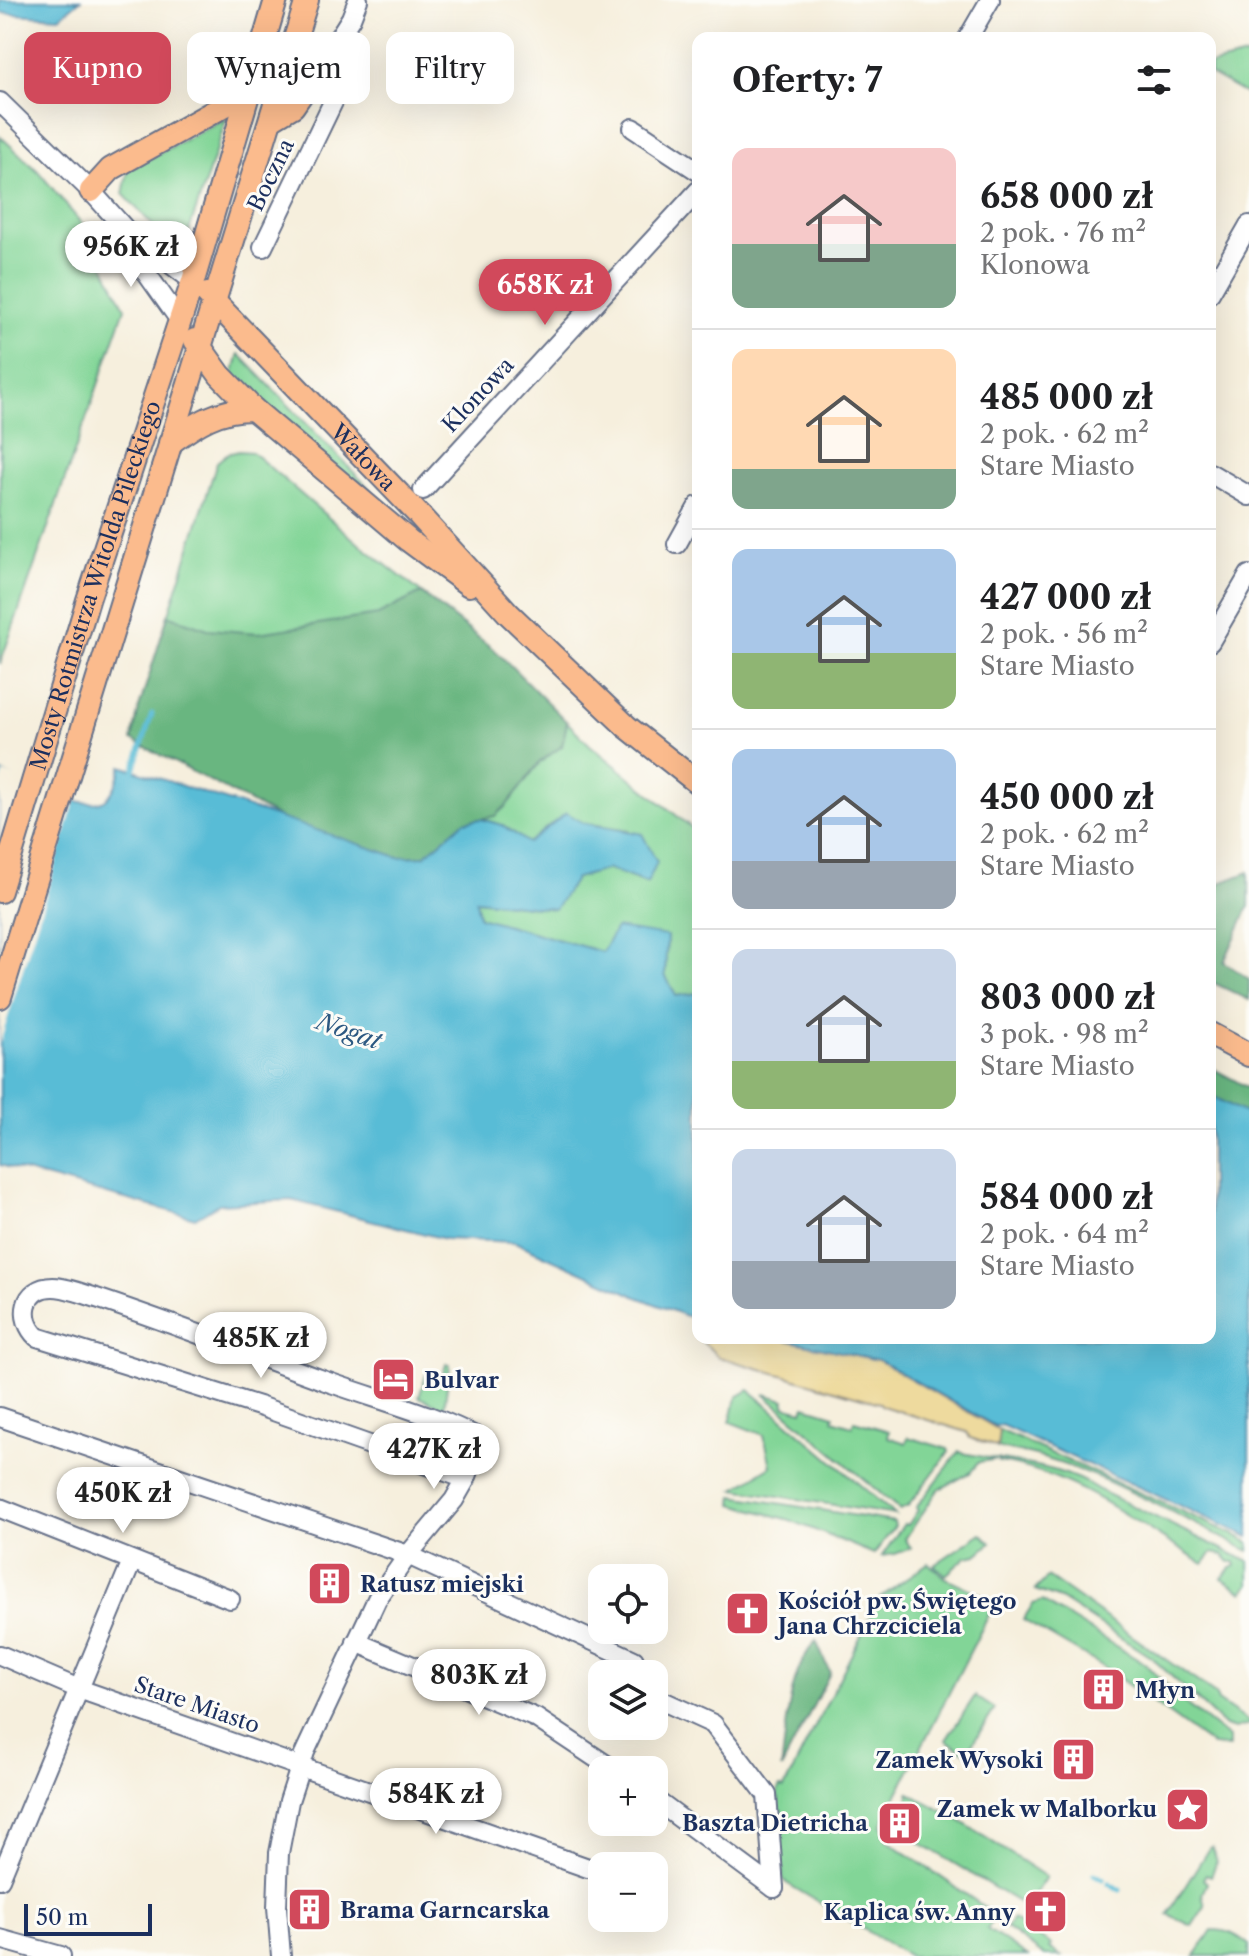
<!DOCTYPE html>
<html lang="pl">
<meta charset="utf-8">
<style>
:root{--surface:#fff;--page:#f6f6f6;--text:#202124;--muted:#757577;--line:#e0e0e0;--accent:#d1495b}
body{margin:0;font-family:"Libre Caslon Text",serif;background:var(--page);color:var(--text);height:100vh;display:flex;flex-direction:column;font-size:30px;white-space:nowrap}
*{box-sizing:border-box;margin:0}
p{font-size:26px;color:var(--muted)}
.icon{flex:none;width:44px;height:44px;fill:none;stroke:currentColor;stroke-width:2;stroke-linecap:round;stroke-linejoin:round}
.map{position:relative;flex:1;overflow:hidden}
.sheet{position:absolute;left:692px;top:32px;width:524px;height:1312px;display:flex;flex-direction:column;background:var(--surface);border-radius:16px;box-shadow:0 8px 32px #0002}
.sheet>*{flex:none}
.banner{position:absolute;left:24px;top:32px;width:548px;height:72px;display:flex;gap:16px}
.fabs{position:absolute;left:588px;top:1564px;display:grid;gap:16px}
.fabs a{display:grid;place-items:center;width:80px;height:80px;border-radius:16px;background:var(--surface);box-shadow:0 8px 32px #0002;font-size:40px}
.scale{position:absolute;left:24px;bottom:20px;width:128px;box-sizing:border-box;padding-left:8px;border:4px solid #1b2f5e;border-top:0;font-size:22px;line-height:28px;white-space:nowrap;color:#1b2f5e;-webkit-text-stroke:6px #fdfcf7;paint-order:stroke}
.price{position:absolute;translate:-50% -68px;padding:0 18px;border-radius:28px;background:#fff;color:#222;font-size:26px;line-height:52px;filter:drop-shadow(0 2px 4px #0008)}
.price::after{content:'';position:absolute;left:50%;top:48px;width:24px;height:18px;margin-left:-12px;background:inherit;clip-path:polygon(0 0,100% 0,50% 100%)}
.price.current{background:var(--accent);color:#fff}
ul{padding:0;list-style:none}
li{display:flex;align-items:center;gap:24px;height:200px;padding:0 40px}
li+li{border-top:2px solid var(--line)}
li span{display:grid;place-items:center;flex:none;width:224px;height:160px;border-radius:16px;color:#555}
li>.icon{margin-inline-start:auto}
span .icon{width:96px;height:96px;fill:#fffc;stroke-width:1}
li b{font-size:34px}
h2{display:flex;justify-content:space-between;align-items:center;height:96px;padding:0 40px;font-size:34px}
.pill{padding:0 28px;border-radius:16px;background:var(--surface);box-shadow:0 8px 32px #0002;font-size:28px;line-height:72px}
.pill.current{background:var(--accent);color:#fff}
.map>svg:first-child{display:block}
.green{fill:#82d597;stroke:#4e827a;stroke-width:2}
.forest{fill:#69b680;stroke:#42726f;stroke-width:2}
.sand{fill:#eeda9e;stroke:#84847e;stroke-width:2}
.water{fill:#58bcd6;stroke:#3a769a;stroke-width:2}
.pier{fill:#f6efdd}
.lines{fill:none;stroke-linecap:round;stroke-linejoin:round}
.stream{stroke:#58bcd6;stroke-width:5}
.minor-casing{stroke:#68728a;stroke-width:22}
.major-casing{stroke:#68728a;stroke-width:26}
.minor{stroke:#fff;stroke-width:18}
.major{stroke:#fbbb8d;stroke-width:22}
.labels{text-anchor:middle;dominant-baseline:central;stroke-width:6;stroke-linejoin:round;paint-order:stroke}
.street-label{font-size:22px;fill:#1b2f5e;stroke:#fdfcf7}
.poi-label{font-size:22px;font-weight:bold;fill:#1b2f5e;stroke:#fdfcf7;text-anchor:start}
.water-label{font-size:24px;font-style:italic;fill:#2d5982;stroke:#fdfcf7}
</style>
<div class="map">
<svg width="1249" height="1956" viewBox="0 0 1249 1956">
<rect width="100%" height="100%" fill="#fdfcf7"/>
<filter id="ink" filterUnits="userSpaceOnUse"><feTurbulence type="fractalNoise" baseFrequency=".0125" numOctaves="2"/><feDisplacementMap in="SourceGraphic" scale="16" xChannelSelector="R" yChannelSelector="G"/><feConvolveMatrix kernelMatrix="1 2 1 2 8 2 1 2 1" color-interpolation-filters="sRGB"/></filter>
<filter id="wash" filterUnits="userSpaceOnUse"><feTurbulence type="fractalNoise" baseFrequency=".006" numOctaves="4" result="noise"/><feDisplacementMap in="SourceGraphic" scale="32" xChannelSelector="R" yChannelSelector="G"/><feGaussianBlur stdDeviation="1.8" result="paint"/><feColorMatrix in="noise" values="0 0 0 0 0 0 0 0 0 0 0 0 0 0 0 0 0 1.4 0 .05"/><feComposite in="paint" operator="in"/></filter>
<g filter="url(#wash)">
<rect width="100%" height="100%" fill="#f6efdd"/>
<g class="green">
<path d="M1249,55V96L1210,74V65Z"/>
<path d="M227,117L186,240L161,234L123,194L128,170Z"/>
<path d="M0,136L38,171L87,230L125,308L0,664Z"/>
<path d="M239,354L370,489L364,495L232,379Z"/>
<path d="M239,451L252,452L358,543L498,653L483,723L139,708L217,462L227,454Z"/>
<path d="M567,722L590,745L698,833V993L676,996L665,975L667,936L602,952L479,917L476,900L555,909L576,878L608,869L646,883L629,830L584,823L551,824L528,843L503,825L481,819C512,812 520,782 541,762C547,756 555,751 562,746Z"/>
<path d="M446,1364L450,1365L444,1408L419,1397L426,1375L441,1380Z"/>
<path d="M749,1390L760,1399L895,1515L735,1489L771,1466L764,1435L730,1422L737,1397Z"/>
<path d="M764,1394L785,1400L784,1406L803,1411L805,1406L834,1415L833,1420L852,1426L854,1421L889,1431L888,1437L906,1443L908,1437L948,1449L949,1452L908,1506L900,1510Z"/>
<path d="M999,1430L1239,1537L1249,1542V1551C1169,1512 1086,1461 997,1448Z"/>
<path d="M959,1452C1008,1464 1056,1462 1099,1490L1249,1562V1585L1243,1592L1222,1578L1231,1568L1236,1566L1235,1562H1230L1224,1555L1212,1553L1203,1564C1139,1525 1075,1473 999,1462V1459L979,1462L970,1473L938,1490L905,1539L911,1548L895,1554L882,1556L904,1524L908,1525L918,1510L916,1508Z"/>
<path d="M734,1496L894,1522L895,1526L874,1554L790,1520L733,1504Z"/>
<path d="M981,1533L991,1543L977,1555L966,1557L946,1575L934,1565Z"/>
<path d="M928,1563L946,1578L996,1601L882,1824L887,1840L996,1915L987,1929L1027,1956H909L783,1881L777,1792L780,1787L784,1788L880,1598Z"/>
<path d="M1048,1577L1215,1694L1218,1701L1249,1722V1725L1235,1729L1225,1726L1152,1658L1060,1599L1035,1590Z"/>
<path d="M1042,1601L1145,1664L1187,1705L1229,1738V1747L1213,1746L1102,1666L1023,1620L1033,1604Z"/>
<path d="M975,1696L995,1709L966,1753L946,1740Z"/>
<path d="M909,1793L956,1818L1046,1877L1026,1907L901,1831L906,1821L900,1817L908,1802Z"/>
<path d="M1212,1847C1218,1859 1216,1865 1211,1876L1206,1874L1203,1879L1207,1883L1202,1894L1205,1906L1192,1926L1168,1914L1209,1848Z"/>
<path d="M1013,1919L1051,1945L1049,1948L1061,1956H1045L1006,1928Z"/>
<path d="M1212,1930C1228,1930 1237,1935 1249,1945V1956H1195Z"/>
</g>
<g class="forest">
<path d="M421,593L498,653L567,722L562,746L540,762L506,806L495,816L464,822L424,856L398,857L284,820L132,740L139,708L168,615L208,629L258,633L378,615Z"/>
<path d="M1249,872V906L1224,962L1249,979V1000L1210,981V887Z"/>
<path d="M1210,1067L1249,1088V1115L1210,1095Z"/>
<path d="M816,1641L830,1673L781,1769C787,1729 787,1673 816,1641Z"/>
</g>
<path class="sand" d="M698,1338H777L878,1360L999,1430L997,1447L970,1438L967,1432L882,1406L880,1403L719,1357Z"/>
<g class="water">
<path d="M0,0H80L60,17L0,13Z"/>
<path d="M122,766L398,857L424,856L464,822L481,819L502,825L528,843L566,813L584,823L642,834L657,862L647,883L608,869L576,878L555,909L476,900L479,917L602,952L616,928L667,936L665,975L676,996L698,993V1317L686,1316L637,1297L515,1242L445,1239L291,1200L219,1204L195,1218L0,1165V772C22,781 86,814 106,799C115,791 119,777 122,766Z"/>
<path d="M1210,1095L1249,1115V1537L1001,1425L995,1426L878,1360L777,1338H1210Z"/>
</g>
<path class="pier" d="M4,773L76,798L0,1043V786Z"/>
<g class="lines">
<g class="stream">
<path d="M134,770L152,714"/>
<path d="M1094,1874L1103,1879"/>
<path d="M1109,1883L1120,1890"/>
</g>
</g>
</g>
<g filter="url(#ink)">
<g class="lines">
<defs>
<g id="minor">
<path d="M968,38L990,0"/>
<path d="M0,102L91,191L126,230L193,281"/>
<path d="M633,128L698,171"/>
<path d="M127,233L142,267L181,322"/>
<path d="M263,247L334,100L335,85L320,67L351,18L358,0"/>
<path d="M1210,293L1249,225"/>
<path d="M1210,473L1249,496"/>
<path d="M423,490L698,191"/>
<path d="M677,544L698,506"/>
<path d="M1210,642L1249,575"/>
<path d="M0,1417L408,1555L634,1660"/>
<path d="M0,1508L230,1599"/>
<path d="M356,1642L536,1718L614,1770"/>
<path d="M0,1655L79,1689L588,1868"/>
<path d="M654,1697L713,1724L767,1795L774,1888"/>
<path d="M654,1799L774,1888"/>
<path d="M0,1879L132,1561"/>
<path d="M0,1939L61,1956"/>
<path d="M281,1956L277,1907L279,1853L289,1801L305,1752L377,1599L408,1555L454,1500L466,1479L481,1439C430,1412 374,1399 320,1379C240,1350 160,1318 78,1292C71,1290 61,1287 53,1287C23,1287 18,1319 37,1337L259,1406L466,1479"/>
</g>
<g id="major">
<path d="M271,119L293,106L320,67"/>
<path d="M91,191L111,169L249,92"/>
<path id="s1" d="M207,294L419,515L509,614L626,726L698,783"/>
<path d="M195,340L220,375L253,409L408,540L469,585"/>
<path d="M170,443C197,423 218,409 253,409"/>
<path id="s2" d="M0,891L88,600L193,281L276,0"/>
<path d="M0,997L307,0"/>
<path d="M1210,1034L1249,1055"/>
</g>
</defs>
<use href="#minor" class="minor-casing"/>
<use href="#major" class="major-casing"/>
<use href="#minor" class="minor"/>
<use href="#major" class="major"/>
</g>
</g>
<defs>
<symbol id="hotel-square" viewBox="-11 -11 22 22"><rect x="-9" y="-9" width="18" height="18" rx="4" fill="#d1495b" stroke="#fdfcf7"/><path d="M-6-4.5h1.5V1H6V5H4.5V3h-9V5H-6ZM-4 0a1.8 1.8 0 1 1 3.6 0ZM.5 0V-2.5h3Q6-2.5 6 0Z" fill="#fff"/></symbol>
<symbol id="building-square" viewBox="-11 -11 22 22"><rect x="-9" y="-9" width="18" height="18" rx="4" fill="#d1495b" stroke="#fdfcf7"/><path d="M-4-6H4V6H1V3H-1V6H-4ZM-2.5-4.3h1.7v1.8h-1.7ZM.8-4.3h1.7v1.8H.8ZM-2.5-1h1.7V.8h-1.7ZM.8-1h1.7V.8H.8Z" fill="#fff"/></symbol>
<symbol id="church-square" viewBox="-11 -11 22 22"><rect x="-9" y="-9" width="18" height="18" rx="4" fill="#d1495b" stroke="#fdfcf7"/><path d="M-1.2-6h2.4v3.5h3.3v2.4h-3.3V6h-2.4V-.1h-3.3v-2.4h3.3Z" fill="#fff"/></symbol>
<symbol id="sight-square" viewBox="-11 -11 22 22"><rect x="-9" y="-9" width="18" height="18" rx="4" fill="#d1495b" stroke="#fdfcf7"/><path d="M0-6L1.8-2.2L6-1.7L2.9 1.2L3.7 5.4L0 3.3L-3.7 5.4L-2.9 1.2L-6-1.7L-1.8-2.2Z" fill="#fff"/></symbol>
</defs>
<g fill-rule="evenodd">
<use href="#hotel-square" x="368" y="1354" width="51" height="51"/>
<use href="#building-square" x="304" y="1558" width="51" height="51"/>
<use href="#church-square" x="722" y="1588" width="51" height="51"/>
<use href="#building-square" x="1078" y="1664" width="51" height="51"/>
<use href="#building-square" x="1048" y="1734" width="51" height="51"/>
<use href="#sight-square" x="1162" y="1784" width="51" height="51"/>
<use href="#building-square" x="874" y="1798" width="51" height="51"/>
<use href="#building-square" x="284" y="1884" width="51" height="51"/>
<use href="#church-square" x="1020" y="1886" width="51" height="51"/>
</g>
<g class="labels">
<g class="street-label">
<text transform="translate(271 175) rotate(-64)">Boczna</text>
<text transform="translate(478 395) rotate(-47)">Klonowa</text>
<text stroke="none"><textPath href="#s1" startOffset="226">Wałowa</textPath></text>
<text stroke="none"><textPath href="#s2" startOffset="320">Mosty Rotmistrza Witolda Pileckiego</textPath></text>
<text transform="translate(197 1705) rotate(19)">Stare Miasto</text>
</g>
<g class="poi-label">
<text x="424" y="1380">Bulvar</text>
<text x="360" y="1584">Ratusz miejski</text>
<text x="778" y="1601">Kościół pw. Świętego<tspan x="778" dy="25">Jana Chrzciciela</tspan></text>
<text x="1135" y="1690">Młyn</text>
<text x="1043" y="1760" text-anchor="end">Zamek Wysoki</text>
<text x="1157" y="1809" text-anchor="end">Zamek w Malborku</text>
<text x="868" y="1823" text-anchor="end">Baszta Dietricha</text>
<text x="340" y="1910">Brama Garncarska</text>
<text x="1015" y="1912" text-anchor="end">Kaplica św. Anny</text>
</g>
<g class="water-label">
<text transform="translate(349 1031) rotate(19)">Nogat</text>
</g>
</g>
</svg>
<div class="fabs">
<a><svg class="icon" aria-label="locate" viewBox="0 0 24 24"><circle cx="12" cy="12" r="6"/><path d="M12 2v4M12 18v4M2 12h4M18 12h4"/></svg></a>
<a><svg class="icon" aria-label="layers" viewBox="0 0 24 24"><path d="M12 4l9 5-9 5-9-5zM3 14l9 5 9-5"/></svg></a>
<a>+</a>
<a>−</a>
</div>
<div class="scale">50 m</div>
<b class="price" style="left:131px;top:289px">956K zł</b>
<b class="price current" style="left:545px;top:327px">658K zł</b>
<b class="price" style="left:261px;top:1380px">485K zł</b>
<b class="price" style="left:434px;top:1491px">427K zł</b>
<b class="price" style="left:123px;top:1535px">450K zł</b>
<b class="price" style="left:479px;top:1717px">803K zł</b>
<b class="price" style="left:436px;top:1836px">584K zł</b>
<div class="banner">
<a class="pill current">Kupno</a>
<a class="pill">Wynajem</a>
<a class="pill">Filtry</a>
</div>
<section class="sheet">
<h2>Oferty: 7<svg class="icon" aria-label="filters" viewBox="0 0 24 24"><path d="M4 7h16M4 17h16"/><circle cx="9" cy="7" r="2"/><circle cx="15" cy="17" r="2"/></svg></h2>
<ul>
<li><span style="background:linear-gradient(#f6c9c9 60%,#7fa58c 0)"><svg class="icon" aria-label="home" viewBox="0 0 24 24"><path d="M3 11l9-7 9 7M6 9v11h12V9"/></svg></span><div><b>658 000 zł</b><p>2 pok. · 76 m²</p><p>Klonowa</p></div></li>
<li><span style="background:linear-gradient(#ffd9b3 75%,#7fa58c 0)"><svg class="icon" aria-label="home" viewBox="0 0 24 24"><path d="M3 11l9-7 9 7M6 9v11h12V9"/></svg></span><div><b>485 000 zł</b><p>2 pok. · 62 m²</p><p>Stare Miasto</p></div></li>
<li><span style="background:linear-gradient(#a9c7e8 65%,#8fb573 0)"><svg class="icon" aria-label="home" viewBox="0 0 24 24"><path d="M3 11l9-7 9 7M6 9v11h12V9"/></svg></span><div><b>427 000 zł</b><p>2 pok. · 56 m²</p><p>Stare Miasto</p></div></li>
<li><span style="background:linear-gradient(#a9c7e8 70%,#9aa5b1 0)"><svg class="icon" aria-label="home" viewBox="0 0 24 24"><path d="M3 11l9-7 9 7M6 9v11h12V9"/></svg></span><div><b>450 000 zł</b><p>2 pok. · 62 m²</p><p>Stare Miasto</p></div></li>
<li><span style="background:linear-gradient(#c9d6e8 70%,#8fb573 0)"><svg class="icon" aria-label="home" viewBox="0 0 24 24"><path d="M3 11l9-7 9 7M6 9v11h12V9"/></svg></span><div><b>803 000 zł</b><p>3 pok. · 98 m²</p><p>Stare Miasto</p></div></li>
<li><span style="background:linear-gradient(#c9d6e8 70%,#9aa5b1 0)"><svg class="icon" aria-label="home" viewBox="0 0 24 24"><path d="M3 11l9-7 9 7M6 9v11h12V9"/></svg></span><div><b>584 000 zł</b><p>2 pok. · 64 m²</p><p>Stare Miasto</p></div></li>
</ul>
</section>
</div>
